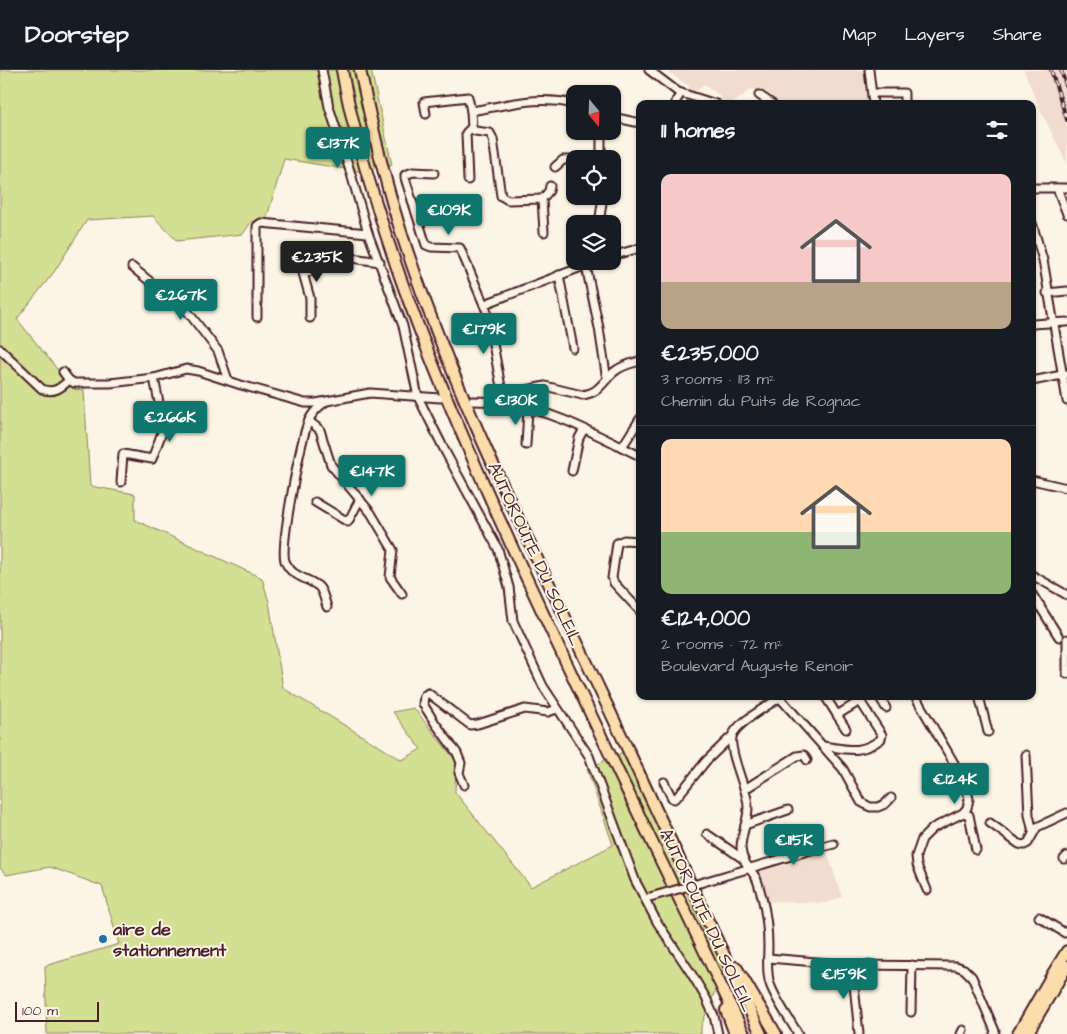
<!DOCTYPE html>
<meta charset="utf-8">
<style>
:root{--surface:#171b24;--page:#242831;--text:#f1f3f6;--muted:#9ea1a6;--line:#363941;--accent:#0f766e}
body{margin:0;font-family:"Architects Daughter",sans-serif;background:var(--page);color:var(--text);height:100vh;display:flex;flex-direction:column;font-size:19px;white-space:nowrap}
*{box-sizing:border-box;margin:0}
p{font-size:16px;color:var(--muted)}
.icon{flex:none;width:28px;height:28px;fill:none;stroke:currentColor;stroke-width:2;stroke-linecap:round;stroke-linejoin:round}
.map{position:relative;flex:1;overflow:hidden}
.drawer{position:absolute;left:636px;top:30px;width:400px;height:600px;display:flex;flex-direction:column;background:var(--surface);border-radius:10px;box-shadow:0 1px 4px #0004}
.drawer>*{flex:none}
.needle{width:32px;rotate:161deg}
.fabs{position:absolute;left:566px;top:15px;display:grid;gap:10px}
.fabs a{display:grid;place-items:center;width:55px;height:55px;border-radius:10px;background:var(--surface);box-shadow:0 1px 4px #0004;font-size:25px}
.scale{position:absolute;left:15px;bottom:12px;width:84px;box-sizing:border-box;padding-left:5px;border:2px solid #4a1f2b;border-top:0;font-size:14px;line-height:18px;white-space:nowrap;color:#4a1f2b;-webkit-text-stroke:4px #fcf5e5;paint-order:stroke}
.price{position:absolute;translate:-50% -42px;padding:0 11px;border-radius:5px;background:var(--accent);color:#fff;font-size:16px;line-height:32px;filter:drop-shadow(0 1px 2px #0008)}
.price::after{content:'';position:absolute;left:50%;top:30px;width:15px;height:11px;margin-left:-8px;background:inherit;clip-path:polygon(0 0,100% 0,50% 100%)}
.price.selected{background:#222;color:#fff}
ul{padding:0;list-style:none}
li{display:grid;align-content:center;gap:10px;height:265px;padding:0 25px}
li+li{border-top:1px solid var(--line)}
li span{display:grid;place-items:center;height:155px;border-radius:10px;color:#555}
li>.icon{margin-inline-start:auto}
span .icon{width:90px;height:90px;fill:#fffc;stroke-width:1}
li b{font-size:21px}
h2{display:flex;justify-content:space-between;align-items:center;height:60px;padding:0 25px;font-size:21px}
header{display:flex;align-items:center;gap:30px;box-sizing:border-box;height:70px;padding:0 25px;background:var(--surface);border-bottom:1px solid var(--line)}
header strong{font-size:24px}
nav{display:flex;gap:28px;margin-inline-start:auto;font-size:18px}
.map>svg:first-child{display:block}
.built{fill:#f2dccf}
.green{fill:#d3df92;stroke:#8e7f5e}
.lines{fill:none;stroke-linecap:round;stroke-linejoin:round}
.minor-tunnel{stroke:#d8cac0;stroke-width:7;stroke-dasharray:7 3.5;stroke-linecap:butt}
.minor-casing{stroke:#4a1f2b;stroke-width:11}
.highway-casing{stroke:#4a1f2b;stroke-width:14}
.minor{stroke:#fcf5e5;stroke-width:7}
.highway{stroke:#faddab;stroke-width:10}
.rail-casing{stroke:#4a1f2b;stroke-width:4}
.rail{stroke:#fcf5e5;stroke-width:2;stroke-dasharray:5.5;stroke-linecap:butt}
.minor-bridge-casing{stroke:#4a1f2b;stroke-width:11;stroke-linecap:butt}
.minor-bridge{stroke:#fcf5e5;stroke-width:7}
.poi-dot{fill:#1f6fb2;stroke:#fcf5e5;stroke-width:2}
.labels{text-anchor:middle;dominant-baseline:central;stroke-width:4;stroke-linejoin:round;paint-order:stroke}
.street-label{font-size:18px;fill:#4a1f2b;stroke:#fcf5e5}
.poi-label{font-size:18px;font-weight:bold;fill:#4a1f2b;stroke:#fcf5e5;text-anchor:start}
</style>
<header>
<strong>Doorstep</strong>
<nav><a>Map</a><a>Layers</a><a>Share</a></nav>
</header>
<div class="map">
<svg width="1067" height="964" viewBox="0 0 1067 964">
<rect width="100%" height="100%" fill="#fcf5e5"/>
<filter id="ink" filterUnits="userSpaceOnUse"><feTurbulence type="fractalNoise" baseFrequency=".02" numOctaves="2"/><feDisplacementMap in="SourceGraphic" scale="10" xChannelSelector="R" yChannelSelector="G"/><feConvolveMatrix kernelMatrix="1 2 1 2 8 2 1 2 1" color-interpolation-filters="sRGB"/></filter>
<g filter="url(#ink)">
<g class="built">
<path d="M665,0H865L868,34H810L806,31L803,34H777L764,25L751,19L732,34H728L719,31L720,26L704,14L694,23L688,20L689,16Z"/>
<path d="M1024,0H1067V94L1038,35Z"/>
<path d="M827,782L842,827L827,833L766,831L757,803Z"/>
</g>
<path class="green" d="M0,0H371L392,95L358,101L284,89L267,147L251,152L243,164L177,171L153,146L87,150L54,202L17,249L73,319L84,320L90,416L135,424V450L262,508L269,532L283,618L402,690L421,679L393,642L414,638L456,691L455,722L531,817L613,775L587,699L634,677L684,784L727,892L701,956V964H47L45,896L119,874L102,816L50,797L6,805L0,798Z"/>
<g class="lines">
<path class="minor-tunnel" d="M443,329L467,331"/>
<defs>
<g id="minor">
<path d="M322,0L329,37L351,104L368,163L403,256L418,327L446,383L498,479L509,517L513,551L543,616L589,686L635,810L657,852L691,903L706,928L714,946L718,964"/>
<path d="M649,0L678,22L716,34"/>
<path d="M869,0L873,34"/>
<path d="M872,23H904V34"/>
<path d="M759,25L772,34"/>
<path d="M676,34V31L681,23"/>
<path d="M471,41C510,35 535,25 575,34"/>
<path d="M426,44L424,32L468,27L471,41L472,59L475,61L490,63L493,69L501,126L508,130L542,129L544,162"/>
<path d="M612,47L640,53"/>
<path d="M601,61V89"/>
<path d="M555,97L563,90H575"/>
<path d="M434,103L413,102L405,105V108L426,175L431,177L460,178L487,242L504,333"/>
<path d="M468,110L466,63L472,57"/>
<path d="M1032,118H1067"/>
<path d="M1057,118L1067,144"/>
<path d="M542,129L549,121L550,116"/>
<path d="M1032,153L1043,190L1067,331"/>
<path d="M599,154L603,126"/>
<path d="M297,182L310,228V248"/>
<path d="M612,186L640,178"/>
<path d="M586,196L599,258L606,304"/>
<path d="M132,197L188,242L218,281L228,310"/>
<path d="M304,204L328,194L338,186L380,192"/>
<path d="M559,205L573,278"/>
<path d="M1047,223L1067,221"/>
<path d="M485,234L597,191"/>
<path d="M257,247V156L261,153L368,163"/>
<path d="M1032,254L1067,252"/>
<path d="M0,279L42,319C53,324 61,318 69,310"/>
<path d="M63,302L69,310L74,313H110L154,308L186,299L198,301L241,315L305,333H316L370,323L440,328"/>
<path d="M1032,311L1067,304"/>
<path d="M503,325L545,316L582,325C600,323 602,312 614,302C620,296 632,293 640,291"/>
<path d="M472,331C482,331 493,331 503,333C551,339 597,365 640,386"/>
<path d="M324,333C317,338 313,342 309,350C301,369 280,475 285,491C291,507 306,507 318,516C323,520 325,531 327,537"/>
<path d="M309,351L320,360L331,395L371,443L393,480L390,507L402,524"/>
<path d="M526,375L528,339"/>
<path d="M622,377L640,349"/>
<path d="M572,401L579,368L584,359"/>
<path d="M1032,410L1067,418"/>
<path d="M121,412L123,384L152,389L164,357L154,308"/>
<path d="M315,432L348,452L360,429"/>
<path d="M640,471L624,470L617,473L612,508L614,513L640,541"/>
<path d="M1032,505L1067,525"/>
<path d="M1032,524L1059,567"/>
<path d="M1032,538L1040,535"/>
<path d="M1067,569V604"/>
<path d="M782,626C770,635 735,653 732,667C729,681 744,713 747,729C751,746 741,762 741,778C742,792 750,798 756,808C759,814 760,821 762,827C766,843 768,859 768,876C768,888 766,902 770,914C776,931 789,948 798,964"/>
<path d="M825,626L837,645"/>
<path d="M879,626L886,638"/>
<path d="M915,626L965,712L969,729L967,738L963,743L933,758L922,769L916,786L917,795L927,820"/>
<path d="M979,626L988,662"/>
<path d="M780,628L843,699L861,732L870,737H878L885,734L891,728"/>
<path d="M823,676C847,679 860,685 881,669L882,665L860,631L837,645L846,659"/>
<path d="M1026,685L1029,745L1033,762"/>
<path d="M664,712L672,728L674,729L677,727L706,691L732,666"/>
<path d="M464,715L459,703L461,693L457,683L435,653L423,634L424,626L428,623L470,655L478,654L525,639L548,642L557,639"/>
<path d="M745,719L797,686L804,685L807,690"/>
<path d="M963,743L969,745L976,780"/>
<path d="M990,753L1019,774L1024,775L1028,773L1037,757L1067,743"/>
<path d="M745,755L788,740"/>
<path d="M707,764L743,789"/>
<path d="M1064,789L1067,786"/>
<path d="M700,813L818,778L834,774"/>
<path d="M1039,847L1065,863L1067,862"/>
<path d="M768,888L852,895L956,896L964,899L972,907L995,961L994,964"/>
<path d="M852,895L859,964"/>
<path d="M911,942L912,895"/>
<path d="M961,964L963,960"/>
</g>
<g id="highway">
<path d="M342,0C350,45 362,89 376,133C408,240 452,343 498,446C577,620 662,791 744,964"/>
<path d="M360,0C372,57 385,113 403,168C453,321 527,467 596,612C652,729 706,847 761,964"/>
<path d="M736,897L776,964"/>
<path d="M726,940L735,964"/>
<path d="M1018,964L1052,905L1067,881"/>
<path d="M1027,964L1067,896"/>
</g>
</defs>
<use href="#minor" class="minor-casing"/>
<use href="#highway" class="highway-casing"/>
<use href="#minor" class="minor"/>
<use href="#highway" class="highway"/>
<defs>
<g id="rail">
<path d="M1051,0L1067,50"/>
<path d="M1061,0L1067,19"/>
</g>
</defs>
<use href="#rail" class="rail-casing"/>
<use href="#rail" class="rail"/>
<defs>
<path id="minor-bridge" d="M650,827L700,813"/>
</defs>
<use href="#minor-bridge" class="minor-bridge-casing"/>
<use href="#minor-bridge" class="minor-bridge"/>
</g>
</g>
<circle class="poi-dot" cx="103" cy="869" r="5"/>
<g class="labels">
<g class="street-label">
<text transform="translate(535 484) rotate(65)">AUTOROUTE DU SOLEIL</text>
<text transform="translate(707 850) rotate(65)">AUTOROUTE DU SOLEIL</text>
</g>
<g class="poi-label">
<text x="113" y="859">aire de<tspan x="113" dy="21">stationnement</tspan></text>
</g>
</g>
</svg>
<div class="fabs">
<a><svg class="needle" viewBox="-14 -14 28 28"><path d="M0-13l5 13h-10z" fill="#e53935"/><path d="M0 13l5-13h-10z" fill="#9ea1a6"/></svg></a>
<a><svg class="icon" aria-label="locate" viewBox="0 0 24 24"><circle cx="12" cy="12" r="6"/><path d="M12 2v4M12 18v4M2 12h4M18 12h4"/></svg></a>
<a><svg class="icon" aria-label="layers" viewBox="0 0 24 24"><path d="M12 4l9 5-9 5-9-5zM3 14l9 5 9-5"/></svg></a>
</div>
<div class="scale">100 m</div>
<b class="price" style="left:338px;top:99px">€137K</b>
<b class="price" style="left:449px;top:166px">€109K</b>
<b class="price selected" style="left:317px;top:213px">€235K</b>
<b class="price" style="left:181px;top:251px">€267K</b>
<b class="price" style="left:484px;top:285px">€179K</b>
<b class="price" style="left:516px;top:356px">€130K</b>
<b class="price" style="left:170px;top:373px">€266K</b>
<b class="price" style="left:372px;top:427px">€147K</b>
<b class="price" style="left:955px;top:735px">€124K</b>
<b class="price" style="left:794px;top:796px">€115K</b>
<b class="price" style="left:844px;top:930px">€159K</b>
<section class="drawer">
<h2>11 homes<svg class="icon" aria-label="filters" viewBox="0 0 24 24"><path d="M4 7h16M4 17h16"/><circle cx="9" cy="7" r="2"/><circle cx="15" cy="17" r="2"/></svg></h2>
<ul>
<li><span style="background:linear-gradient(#f6c9c9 70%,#b9a48a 0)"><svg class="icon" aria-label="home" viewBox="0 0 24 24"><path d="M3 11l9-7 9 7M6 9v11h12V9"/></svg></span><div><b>€235,000</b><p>3 rooms · 113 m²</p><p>Chemin du Puits de Rognac</p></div></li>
<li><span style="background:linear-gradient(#ffd9b3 60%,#8fb573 0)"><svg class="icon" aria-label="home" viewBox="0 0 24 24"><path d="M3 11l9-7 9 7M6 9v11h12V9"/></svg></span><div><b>€124,000</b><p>2 rooms · 72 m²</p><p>Boulevard Auguste Renoir</p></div></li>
</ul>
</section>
</div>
